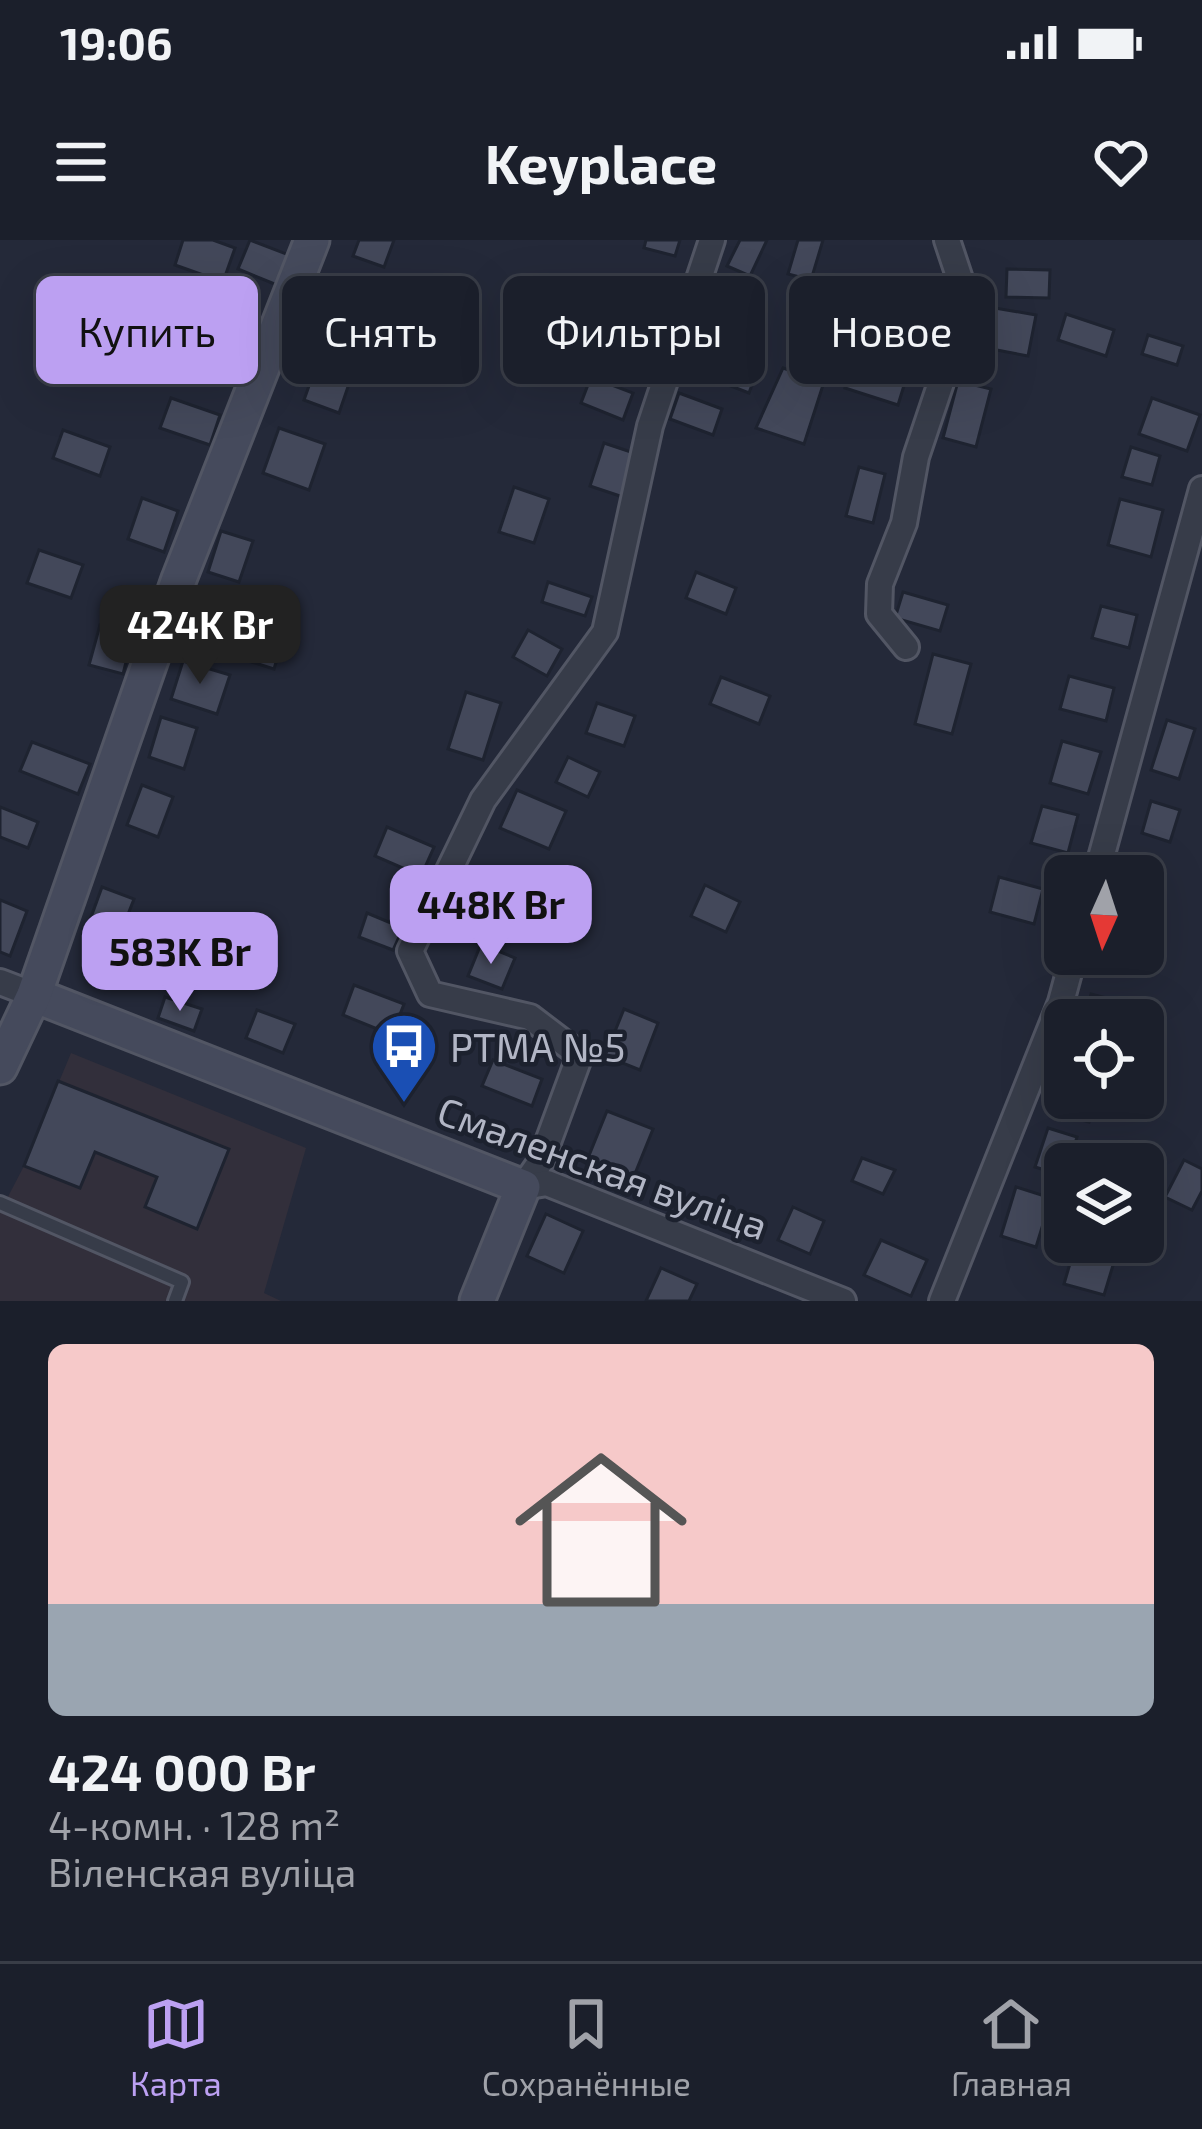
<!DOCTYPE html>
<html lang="ru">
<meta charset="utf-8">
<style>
:root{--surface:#1b1f2b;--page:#242733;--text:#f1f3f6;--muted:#a0a2a9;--line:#393d47;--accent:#bca0f2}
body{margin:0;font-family:"Exo 2",sans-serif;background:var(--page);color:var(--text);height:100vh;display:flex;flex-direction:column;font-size:45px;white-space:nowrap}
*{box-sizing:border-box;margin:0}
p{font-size:39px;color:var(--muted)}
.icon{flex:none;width:66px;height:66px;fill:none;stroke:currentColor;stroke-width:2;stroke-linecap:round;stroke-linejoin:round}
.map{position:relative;height:1061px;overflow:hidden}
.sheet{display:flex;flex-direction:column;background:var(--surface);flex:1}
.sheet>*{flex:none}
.guide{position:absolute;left:36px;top:36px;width:1131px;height:108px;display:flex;gap:24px}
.needle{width:78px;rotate:183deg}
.buttons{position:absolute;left:1044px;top:615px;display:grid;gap:24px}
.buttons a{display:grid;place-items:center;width:120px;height:120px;border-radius:18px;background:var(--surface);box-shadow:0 12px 48px #0002,0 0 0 3px var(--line);font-size:60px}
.price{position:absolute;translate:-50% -102px;padding:0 27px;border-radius:24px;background:var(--accent);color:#111;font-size:39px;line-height:78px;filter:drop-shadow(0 3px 6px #0008)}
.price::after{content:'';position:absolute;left:50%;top:72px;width:36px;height:27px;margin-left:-18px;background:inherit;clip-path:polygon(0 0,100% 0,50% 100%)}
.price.on{background:#222;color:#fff}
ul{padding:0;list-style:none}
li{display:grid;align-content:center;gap:24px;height:636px;padding:0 48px}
li span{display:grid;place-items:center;height:372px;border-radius:18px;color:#555}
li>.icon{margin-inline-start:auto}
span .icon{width:216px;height:216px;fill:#fffc;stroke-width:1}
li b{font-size:51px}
.chip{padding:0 42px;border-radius:18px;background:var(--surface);box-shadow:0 12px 48px #0002,0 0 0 3px var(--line);font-size:42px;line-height:108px}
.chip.on{background:var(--accent);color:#111}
.status{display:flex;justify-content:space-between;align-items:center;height:84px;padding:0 60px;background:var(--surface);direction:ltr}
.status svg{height:33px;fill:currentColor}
header{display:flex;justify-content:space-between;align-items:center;height:156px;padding:0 48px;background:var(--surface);font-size:54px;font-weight:700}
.dock{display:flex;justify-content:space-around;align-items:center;height:168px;border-top:3px solid var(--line);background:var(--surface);font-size:33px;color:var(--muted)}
.dock a{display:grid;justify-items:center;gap:6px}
.dock .on{color:var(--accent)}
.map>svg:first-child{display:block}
.medical{fill:#322f3b}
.building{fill:#43485a;stroke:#1e2330;stroke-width:3}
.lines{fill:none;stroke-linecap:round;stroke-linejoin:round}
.lane-casing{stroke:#525664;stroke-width:18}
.street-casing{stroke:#525664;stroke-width:30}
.secondary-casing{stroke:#525664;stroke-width:39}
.lane{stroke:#373c49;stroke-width:12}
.street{stroke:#373c49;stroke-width:24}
.secondary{stroke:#454a5c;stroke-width:33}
.labels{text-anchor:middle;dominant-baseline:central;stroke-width:9;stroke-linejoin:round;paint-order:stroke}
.poi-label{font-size:39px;fill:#b2b6c5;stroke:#1c212e;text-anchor:start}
.street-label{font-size:39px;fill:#b2b6c5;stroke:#1c212e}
</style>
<div class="status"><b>19:06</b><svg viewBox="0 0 49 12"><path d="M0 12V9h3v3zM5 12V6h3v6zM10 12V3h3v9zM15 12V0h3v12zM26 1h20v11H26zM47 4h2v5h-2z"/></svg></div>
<header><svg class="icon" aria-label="menu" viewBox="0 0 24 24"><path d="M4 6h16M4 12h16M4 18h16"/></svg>Keyplace<svg class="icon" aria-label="heart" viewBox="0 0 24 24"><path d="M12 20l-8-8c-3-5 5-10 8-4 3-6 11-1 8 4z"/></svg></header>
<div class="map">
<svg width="1202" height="1061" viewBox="0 0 1202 1061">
<rect width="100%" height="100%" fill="#242939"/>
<path class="medical" d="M71,813L306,908L264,1053L281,1061H0V972L24,926Z"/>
<g class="building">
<path d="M183,0H213L235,8L223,42L175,25Z"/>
<path d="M250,0L289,15L277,45L238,29Z"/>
<path d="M359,0H394L384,27L353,16Z"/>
<path d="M646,0H680L675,16L644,8Z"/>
<path d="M740,0H767L750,36L727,26Z"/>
<path d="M798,0H823L811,40L788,34Z"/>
<path d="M1007,29L1050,30L1049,58L1006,57Z"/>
<path d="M349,35L375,44L359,92L332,82Z"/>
<path d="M917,61L945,69L936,100L908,92Z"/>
<path d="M989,67L1036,75L1028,116L981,107Z"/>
<path d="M1066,74L1114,90L1106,116L1058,100Z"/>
<path d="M210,83L246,95L235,128L198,115Z"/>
<path d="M1148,95L1183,106L1177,125L1142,114Z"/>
<path d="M617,99L660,114L651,140L608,125Z"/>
<path d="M709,100L761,120L749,153L697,133Z"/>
<path d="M857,110L910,126L898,165L845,148Z"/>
<path d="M316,126L351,138L339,173L304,160Z"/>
<path d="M783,128L824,142L804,204L756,188Z"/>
<path d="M591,137L633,153L623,180L581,163Z"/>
<path d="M958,141L991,149L976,207L943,198Z"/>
<path d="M679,153L722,169L713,195L670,179Z"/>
<path d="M171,158L220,175L210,205L160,188Z"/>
<path d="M1152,158L1200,175L1187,211L1139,194Z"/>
<path d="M279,188L325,204L309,250L263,233Z"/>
<path d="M63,190L110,207L100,236L53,218Z"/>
<path d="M604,203L637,214L623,257L590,246Z"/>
<path d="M1131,207L1160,216L1152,245L1122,237Z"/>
<path d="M859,227L885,234L873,283L846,276Z"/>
<path d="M514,247L549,259L534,303L499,292Z"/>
<path d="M142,258L178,271L164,312L128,299Z"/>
<path d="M1120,259L1163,270L1151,317L1108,305Z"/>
<path d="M221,291L253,301L239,342L208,332Z"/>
<path d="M39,310L83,325L71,358L27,343Z"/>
<path d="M696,332L736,348L726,374L686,358Z"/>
<path d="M548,342L592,357L585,376L542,362Z"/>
<path d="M903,352L948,365L940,391L895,378Z"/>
<path d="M1101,366L1137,375L1129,408L1092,398Z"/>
<path d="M251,371L288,383L274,429L236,417Z"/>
<path d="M100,385L133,394L123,434L89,425Z"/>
<path d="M528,390L562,409L547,436L513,417Z"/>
<path d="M933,414L971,424L952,494L915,484Z"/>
<path d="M183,421L230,435L217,474L171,459Z"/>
<path d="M1069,436L1114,448L1106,481L1060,469Z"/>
<path d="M721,437L770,456L759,484L710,464Z"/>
<path d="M466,452L501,463L483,520L448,509Z"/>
<path d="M597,463L635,476L624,506L586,493Z"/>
<path d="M161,477L197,488L184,529L149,517Z"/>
<path d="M1167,480L1195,489L1179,539L1151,530Z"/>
<path d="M1062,501L1101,512L1088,554L1050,543Z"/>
<path d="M32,502L90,524L78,554L20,531Z"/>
<path d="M568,517L600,532L588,557L556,542Z"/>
<path d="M142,545L173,557L158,597L127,585Z"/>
<path d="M517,550L566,571L549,609L500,588Z"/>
<path d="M1151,561L1180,570L1170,602L1142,593Z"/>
<path d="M1042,566L1078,575L1068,613L1031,603Z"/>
<path d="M0,567L38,582L28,608L0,597Z"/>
<path d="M387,587L434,607L421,636L375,616Z"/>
<path d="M1133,624L1162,633L1151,672L1143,670V636H1130Z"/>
<path d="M526,634L557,650L546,676L516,659Z"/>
<path d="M999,637L1043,649L1034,684L990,672Z"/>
<path d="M705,645L740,662L726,692L691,676Z"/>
<path d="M102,647L134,659L121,692L90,680Z"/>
<path d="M0,660L27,671L10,716L0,712Z"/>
<path d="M367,673L403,688L393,710L359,697Z"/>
<path d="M481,704L515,718L502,749L468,736Z"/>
<path d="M354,745L404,764L392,795L343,775Z"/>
<path d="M1091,754L1129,764L1125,780H1084Z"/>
<path d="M165,757L202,769L194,791L158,778Z"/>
<path d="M624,769L658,783L640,830L605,816Z"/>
<path d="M257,770L295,784L283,813L246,798Z"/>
<path d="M493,820L542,839L532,866L482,846Z"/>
<path d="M58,841L229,909L197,989L145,967L157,937L95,912L80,948L24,926Z"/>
<path d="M1065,845V858H1096L1089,882L1056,872Z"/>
<path d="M607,871L653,889L632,941L586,923Z"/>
<path d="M1048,888L1077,897L1069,924H1065V936L1035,927Z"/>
<path d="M862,918L895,930L883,954L852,941Z"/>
<path d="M1184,920L1202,929V951L1192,970L1165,957Z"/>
<path d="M1016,947L1051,958L1036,1007L1001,996Z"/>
<path d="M793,967L824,981L810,1014L778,1000Z"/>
<path d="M546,974L583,991L564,1033L527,1016Z"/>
<path d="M881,1000L927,1020L911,1056L864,1035Z"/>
<path d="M1074,1010L1114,1022L1104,1055L1064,1044Z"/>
<path d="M661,1028L697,1044L689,1061H646Z"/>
</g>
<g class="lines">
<defs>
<path id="lane" d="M0,963L182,1042L175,1061"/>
<g id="street">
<path d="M906,407L879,374L880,344L904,283L916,217L959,89L961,42L947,0"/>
<path d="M1096,636L1202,249"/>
<path d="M0,742L34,755"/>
<path d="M523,947L541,921L580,815L530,777L430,754L410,711L483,560L605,392L650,186L712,0"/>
<path d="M523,947L547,943L843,1061"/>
<path d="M942,1061L1061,762L1074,714"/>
</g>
<g id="secondary">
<path d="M34,755L523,947L477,1061"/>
<path d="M0,827L34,755L179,339L312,0"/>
</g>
</defs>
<use href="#lane" class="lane-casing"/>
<use href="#street" class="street-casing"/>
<use href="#secondary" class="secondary-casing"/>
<use href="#lane" class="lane"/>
<use href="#street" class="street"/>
<use href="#secondary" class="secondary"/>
</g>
<defs>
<symbol id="bus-pin" viewBox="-11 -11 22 30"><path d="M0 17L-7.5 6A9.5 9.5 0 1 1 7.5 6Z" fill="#1a4fb4" stroke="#1c212e"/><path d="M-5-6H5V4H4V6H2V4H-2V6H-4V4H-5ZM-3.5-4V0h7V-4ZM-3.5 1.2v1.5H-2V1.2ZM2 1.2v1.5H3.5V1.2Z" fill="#fff"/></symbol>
</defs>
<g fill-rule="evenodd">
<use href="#bus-pin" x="366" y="768" width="76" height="104"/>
</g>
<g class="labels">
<g class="poi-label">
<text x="450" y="806">РТМА №5</text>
</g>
<g class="street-label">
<text transform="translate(603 927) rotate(20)">Смаленская вуліца</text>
</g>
</g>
</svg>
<div class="buttons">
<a><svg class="needle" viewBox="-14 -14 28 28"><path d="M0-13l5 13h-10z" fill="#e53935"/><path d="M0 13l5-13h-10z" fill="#a0a2a9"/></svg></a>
<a><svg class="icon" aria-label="locate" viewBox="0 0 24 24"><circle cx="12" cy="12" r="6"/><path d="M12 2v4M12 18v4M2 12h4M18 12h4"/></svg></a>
<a><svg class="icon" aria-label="layers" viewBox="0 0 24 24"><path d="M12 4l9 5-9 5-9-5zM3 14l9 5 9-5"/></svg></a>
</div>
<b class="price on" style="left:200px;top:447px">424K Br</b>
<b class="price" style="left:491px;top:727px">448K Br</b>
<b class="price" style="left:180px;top:774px">583K Br</b>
<div class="guide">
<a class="chip on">Купить</a>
<a class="chip">Снять</a>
<a class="chip">Фильтры</a>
<a class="chip">Новое</a>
</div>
</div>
<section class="sheet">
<ul>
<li><span style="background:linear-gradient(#f6c9c9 70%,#9aa5b1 0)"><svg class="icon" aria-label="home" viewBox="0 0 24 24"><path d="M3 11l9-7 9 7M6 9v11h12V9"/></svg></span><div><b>424 000 Br</b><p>4-комн. · 128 m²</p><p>Віленская вуліца</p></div></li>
</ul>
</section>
<nav class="dock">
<a class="on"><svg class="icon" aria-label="map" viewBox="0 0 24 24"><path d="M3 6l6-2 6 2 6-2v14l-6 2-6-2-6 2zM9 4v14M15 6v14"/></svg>Карта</a>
<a><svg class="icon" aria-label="saved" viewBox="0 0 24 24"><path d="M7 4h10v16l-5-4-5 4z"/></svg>Сохранённые</a>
<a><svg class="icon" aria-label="home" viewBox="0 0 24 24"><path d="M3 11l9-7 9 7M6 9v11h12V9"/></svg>Главная</a>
</nav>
